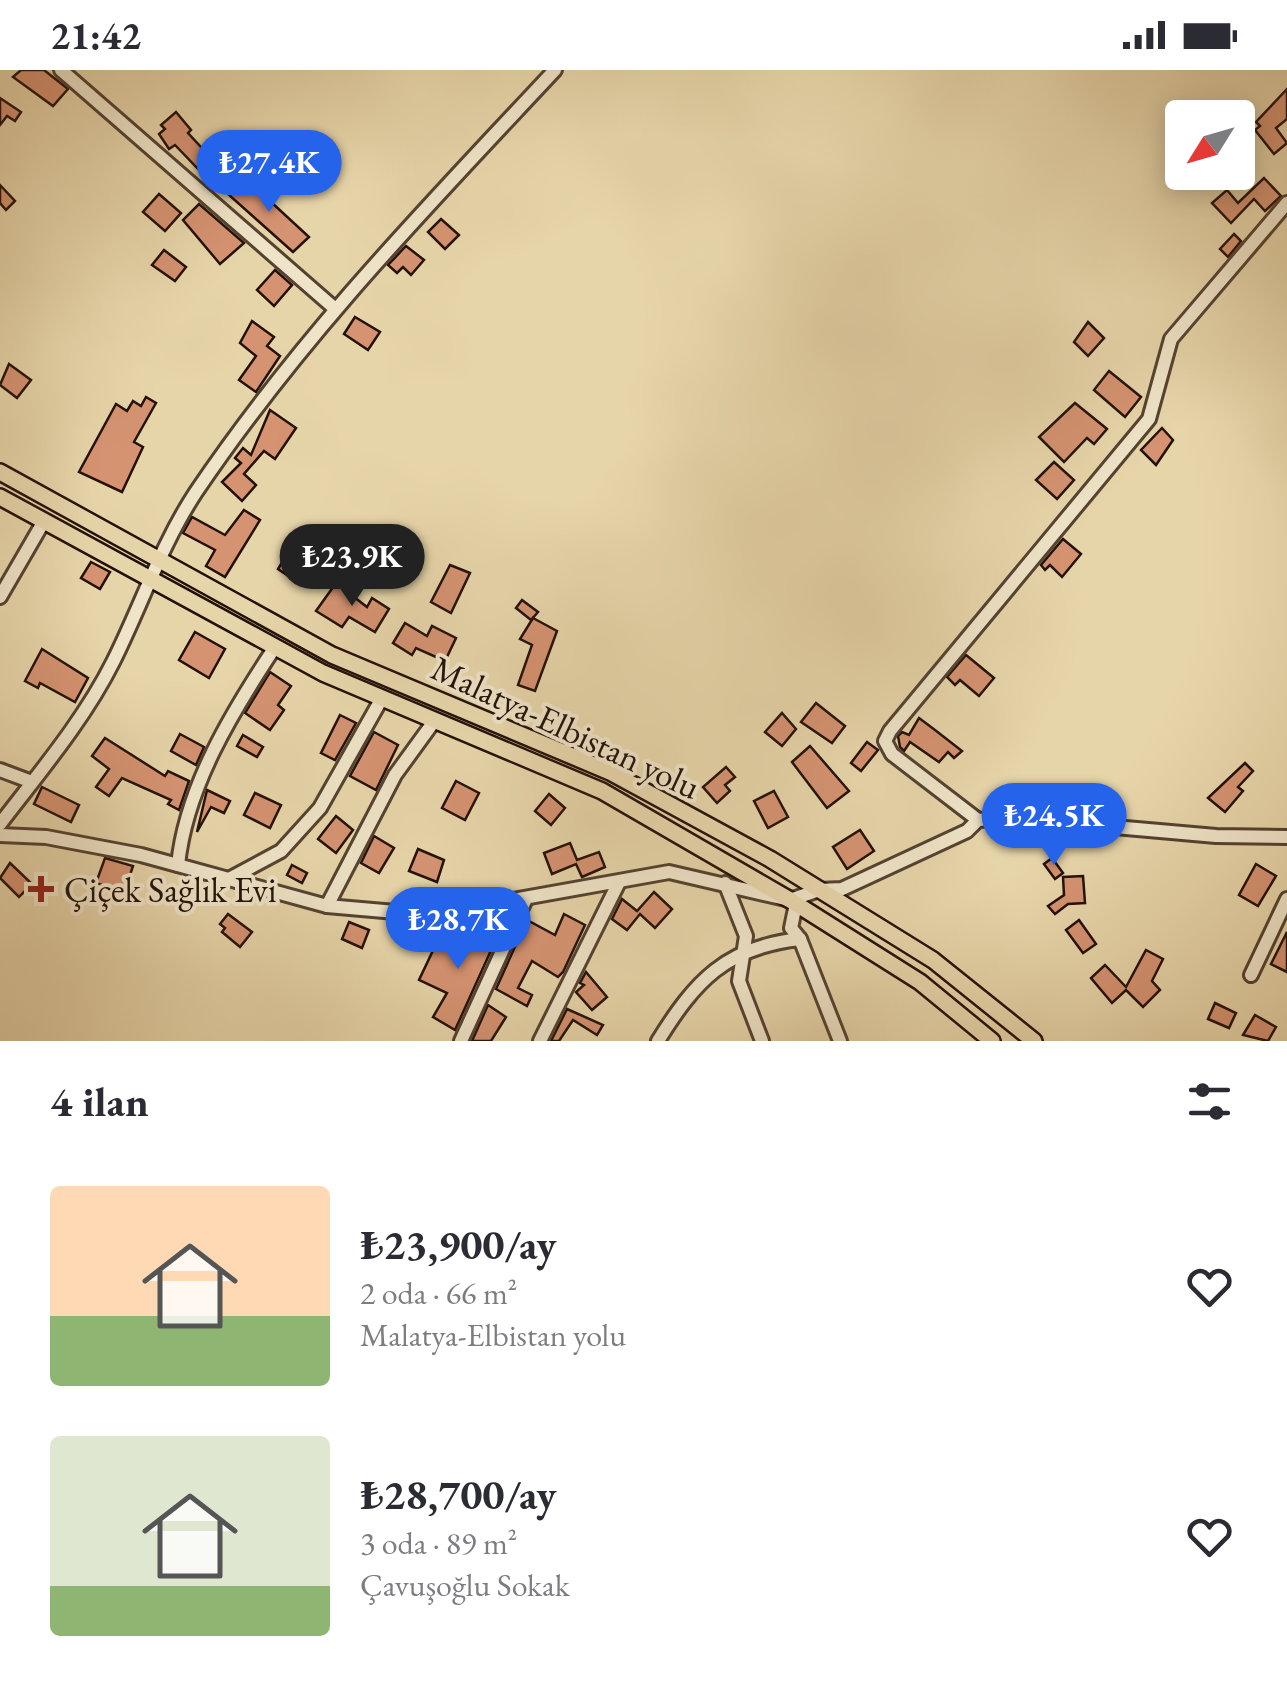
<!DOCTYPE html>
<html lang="tr">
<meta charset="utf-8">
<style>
:root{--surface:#fff;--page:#f2f2f3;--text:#2b2b33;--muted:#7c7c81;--accent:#2563eb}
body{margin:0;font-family:"EB Garamond",serif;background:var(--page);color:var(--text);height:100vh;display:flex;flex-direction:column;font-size:38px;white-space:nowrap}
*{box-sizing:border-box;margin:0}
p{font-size:32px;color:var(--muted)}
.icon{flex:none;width:55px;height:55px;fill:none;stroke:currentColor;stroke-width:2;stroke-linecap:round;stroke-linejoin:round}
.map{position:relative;height:971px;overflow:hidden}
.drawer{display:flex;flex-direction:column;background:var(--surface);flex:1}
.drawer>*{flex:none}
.needle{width:65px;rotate:233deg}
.buttons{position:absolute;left:1165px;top:30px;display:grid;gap:20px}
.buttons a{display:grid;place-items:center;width:90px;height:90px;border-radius:10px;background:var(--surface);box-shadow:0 5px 25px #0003;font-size:50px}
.price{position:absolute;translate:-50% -85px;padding:0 22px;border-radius:35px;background:var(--accent);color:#fff;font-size:32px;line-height:65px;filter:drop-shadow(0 2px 5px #0008)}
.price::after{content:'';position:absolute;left:50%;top:60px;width:30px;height:22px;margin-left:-15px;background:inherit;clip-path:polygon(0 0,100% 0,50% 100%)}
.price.active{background:#222;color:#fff}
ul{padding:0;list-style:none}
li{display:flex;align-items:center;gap:30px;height:250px;padding:0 50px}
li span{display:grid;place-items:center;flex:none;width:280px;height:200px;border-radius:10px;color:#555}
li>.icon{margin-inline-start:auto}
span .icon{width:120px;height:120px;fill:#fffc;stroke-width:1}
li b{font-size:42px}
h2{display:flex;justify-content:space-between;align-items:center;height:120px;padding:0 50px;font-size:42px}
.status{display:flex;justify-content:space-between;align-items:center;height:70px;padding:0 50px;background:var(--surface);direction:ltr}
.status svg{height:28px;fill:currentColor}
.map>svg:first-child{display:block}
.building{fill:#d59372;stroke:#231109;stroke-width:2.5}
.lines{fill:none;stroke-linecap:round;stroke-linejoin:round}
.minor-casing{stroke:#544231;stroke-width:18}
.major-casing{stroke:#231109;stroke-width:20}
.minor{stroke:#efe4c8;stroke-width:12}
.major{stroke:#e7d5aa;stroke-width:15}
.poi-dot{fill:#8f2418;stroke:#efe4c8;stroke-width:4}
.labels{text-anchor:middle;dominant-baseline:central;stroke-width:8;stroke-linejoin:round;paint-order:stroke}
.street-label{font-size:35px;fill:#231109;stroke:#efe4c8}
.poi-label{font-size:35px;fill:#231109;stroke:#efe4c8;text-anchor:start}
</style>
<div class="status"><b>21:42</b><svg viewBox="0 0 49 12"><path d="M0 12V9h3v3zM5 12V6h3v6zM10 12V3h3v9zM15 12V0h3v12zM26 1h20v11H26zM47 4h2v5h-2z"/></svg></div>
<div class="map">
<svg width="1287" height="971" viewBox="0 0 1287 971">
<rect width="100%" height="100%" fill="#e7d5aa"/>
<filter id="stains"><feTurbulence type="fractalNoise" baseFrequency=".002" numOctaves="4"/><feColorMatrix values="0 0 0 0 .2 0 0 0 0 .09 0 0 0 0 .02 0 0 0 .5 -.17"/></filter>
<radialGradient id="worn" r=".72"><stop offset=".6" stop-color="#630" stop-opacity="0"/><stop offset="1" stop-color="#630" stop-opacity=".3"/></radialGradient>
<g class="building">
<path d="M21,0H44L68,19L53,36L13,7Z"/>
<path d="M1287,19V49L1276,58L1287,73L1274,84L1255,60L1260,56L1256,52Z"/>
<path d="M0,28L21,42L15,51L7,46L0,55Z"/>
<path d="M176,42L191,60L188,63L212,89L200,101L175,75L169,79L159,64L165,59L161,55Z"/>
<path d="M245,108L309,167L293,182L229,125Z"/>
<path d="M1264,108L1281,126L1265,141L1254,129L1231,153L1212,133L1227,120L1238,133Z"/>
<path d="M0,115L15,131L6,140L0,133Z"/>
<path d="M159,124L181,143L165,161L143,142Z"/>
<path d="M199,134L244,173L220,194L183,150Z"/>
<path d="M441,149L459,165L445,179L428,162Z"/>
<path d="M1234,164L1241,171L1228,187L1220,179Z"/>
<path d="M406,176L424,190L411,205L403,197L397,203L388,195Z"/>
<path d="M164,180L186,197L175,211L152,195Z"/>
<path d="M275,200L292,215L274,236L257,220Z"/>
<path d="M355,247L380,262L368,280L344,264Z"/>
<path d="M252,251L274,267L267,276L280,286L256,322L239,310L256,286L240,273Z"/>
<path d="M1088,252L1104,268L1088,286L1074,272Z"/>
<path d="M9,294L31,310L17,328L0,315Z"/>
<path d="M1109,301L1141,327L1125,347L1094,320Z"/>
<path d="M146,327L156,333L134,372L143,377L122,422L79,402L116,334L127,341L133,331L141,336Z"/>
<path d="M1075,333L1107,359L1094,374L1087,368L1064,392L1039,367Z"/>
<path d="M270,340L296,358L275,389L264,381L244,404L256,415L242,431L222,412L241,393L235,388L243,378L251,385Z"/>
<path d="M1162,358L1173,370L1156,395L1141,380Z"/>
<path d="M1054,392L1074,410L1057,429L1036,410Z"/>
<path d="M244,440L260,450L225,507L206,496L215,480L183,463L192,447L225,465Z"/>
<path d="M372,466L388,478L369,504L361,498L374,483L365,476Z"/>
<path d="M1063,469L1081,484L1062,507L1050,495L1045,500L1041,495Z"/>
<path d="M290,479L309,490L296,511L278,499Z"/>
<path d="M91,492L110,502L100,519L81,508Z"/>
<path d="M450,495L470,503L451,543L431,532Z"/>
<path d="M336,513L367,537L372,528L389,539L375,562L349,547L342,557L316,541Z"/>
<path d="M522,530L538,542L531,550L516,538Z"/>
<path d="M533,548L557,561L535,621L518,615L532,575L520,569Z"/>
<path d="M405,553L427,566L432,556L456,568L445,591L416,578L412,585L393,573Z"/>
<path d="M195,562L225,579L209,608L179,590Z"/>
<path d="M42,579L88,608L75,632L40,613L38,618L25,611Z"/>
<path d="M966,585L994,608L979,626L960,610L955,615L947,607Z"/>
<path d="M270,602L291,616L278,635L284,640L270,660L245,643Z"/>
<path d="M816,633L845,656L832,673L801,652Z"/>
<path d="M782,643L796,659L782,676L765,662Z"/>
<path d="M340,645L356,653L335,690L321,683Z"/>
<path d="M919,648L935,660L962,681L954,688L948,682L939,692L910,672L904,681L900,677L898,666L902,662L909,665Z"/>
<path d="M374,662L398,675L376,720L350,706Z"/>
<path d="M180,664L204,677L196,695L171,681Z"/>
<path d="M243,665L263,677L257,687L237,676Z"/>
<path d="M105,668L165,706L168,701L189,711L179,740L168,734L171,730L122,708L109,726L96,717L109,699L92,686Z"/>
<path d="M867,672L878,680L861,701L851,693Z"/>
<path d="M810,676L849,721L827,738L792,692Z"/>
<path d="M1245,693L1253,701L1238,717L1243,721L1225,742L1208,728Z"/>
<path d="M726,697L735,707L725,715L730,721L717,733L703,717Z"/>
<path d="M456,711L479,723L465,750L442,738Z"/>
<path d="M42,717L79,735L71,752L34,734Z"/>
<path d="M207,720L230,731L224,743L211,737L197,762Z"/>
<path d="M774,721L788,747L768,758L754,731Z"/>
<path d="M255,723L281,735L270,758L244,745Z"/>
<path d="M549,724L565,738L551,755L535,741Z"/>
<path d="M336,746L353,760L336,783L318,769Z"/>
<path d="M860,760L874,781L847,799L833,777Z"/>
<path d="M374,766L394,778L379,803L361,793Z"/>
<path d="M570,773L577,790L599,782L605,797L582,807L576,794L552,804L544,783Z"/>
<path d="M418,779L444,790L437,812L409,801Z"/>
<path d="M105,788L133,796L124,823L96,813Z"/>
<path d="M1052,788L1063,803L1055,809L1044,794Z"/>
<path d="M10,793L32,814L19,827L0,808Z"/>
<path d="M1256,794L1276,806L1258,836L1239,825Z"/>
<path d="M292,795L307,803L302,813L287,805Z"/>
<path d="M1083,806L1085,833L1068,834L1055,844L1048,836L1064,825L1063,807Z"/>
<path d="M654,822L672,839L655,858L640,844L627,860L612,849L622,829L637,841Z"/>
<path d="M228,844L252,862L240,877L222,862L225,858L220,854Z"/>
<path d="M564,844L585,855L563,902L558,907L532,891L518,918L532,925L527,936L496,919L527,850L555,865Z"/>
<path d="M1079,850L1096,874L1083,883L1066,860Z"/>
<path d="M349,852L369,860L362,878L342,869Z"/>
<path d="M465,852L498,865L455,960L433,947L447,923L419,910L438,870L464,882L472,866L461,861Z"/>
<path d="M1287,862V902L1271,894Z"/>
<path d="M1146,880L1163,889L1152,911L1160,920L1143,937L1126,920L1112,933L1091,908L1105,895L1126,917Z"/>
<path d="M586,902L607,927L592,940L576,922L584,915L580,913Z"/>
<path d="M1215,933L1236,943L1229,958L1208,949Z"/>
<path d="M488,935L506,947L491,971H472Z"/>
<path d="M567,939L603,955L597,965L573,950L559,971H551Z"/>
<path d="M1255,945L1276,957L1268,971L1243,965Z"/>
</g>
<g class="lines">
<defs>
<g id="minor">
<path d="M61,0L333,237"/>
<path d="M0,527L44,451"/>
<path d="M0,700L32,712"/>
<path d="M978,750L892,684L885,671L890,661L1149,349L1171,269L1287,133"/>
<path d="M0,754C39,703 84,650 113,592C141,536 161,475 196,422C302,265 426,138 555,0"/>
<path d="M0,765L46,767L141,785L327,836L430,845L669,802L790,830L819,820L842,819L967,761L978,750L1014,748L1216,766L1287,767"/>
<path d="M178,795C186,717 232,642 275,577"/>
<path d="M229,809L281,781L320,738L382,628"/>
<path d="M725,813L746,866L739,911L762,971"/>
<path d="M327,836L395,705L435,650"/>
<path d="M800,869L840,971"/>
<path d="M1251,905L1287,829"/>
<path d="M461,971L525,831"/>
<path d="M540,971L619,812"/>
<path d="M658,971C695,911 726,877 800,869L791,858L796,834"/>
</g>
<g id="major">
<path d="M0,402L332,585L610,702L770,789L933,890L1034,971"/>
<path d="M0,427L323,603L602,721L790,830L920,912L992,971"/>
</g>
</defs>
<use href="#minor" class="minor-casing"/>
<use href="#major" class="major-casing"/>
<use href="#minor" class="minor"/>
<use href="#major" class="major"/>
</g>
<path class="poi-dot" d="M36 804h10v10h10v10h-10v10h-10v-10h-10v-10h10z"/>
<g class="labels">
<g class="street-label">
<text transform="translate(566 657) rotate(25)">Malatya-Elbistan yolu</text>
</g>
<g class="poi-label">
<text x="64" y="819">Çiçek Sağlık Evi</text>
</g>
</g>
<rect width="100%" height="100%" filter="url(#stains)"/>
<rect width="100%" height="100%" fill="url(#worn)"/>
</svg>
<div class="buttons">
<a><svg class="needle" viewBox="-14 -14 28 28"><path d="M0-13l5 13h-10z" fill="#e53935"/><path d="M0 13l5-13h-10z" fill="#7c7c81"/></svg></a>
</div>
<b class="price" style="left:269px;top:145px">₺27.4K</b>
<b class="price active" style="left:352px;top:539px">₺23.9K</b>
<b class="price" style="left:1054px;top:798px">₺24.5K</b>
<b class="price" style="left:458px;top:902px">₺28.7K</b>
</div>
<section class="drawer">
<h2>4 ilan<svg class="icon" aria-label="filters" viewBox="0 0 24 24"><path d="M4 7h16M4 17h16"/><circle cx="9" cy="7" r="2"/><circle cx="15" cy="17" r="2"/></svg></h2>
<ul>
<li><span style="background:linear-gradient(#ffd9b3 65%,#8fb573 0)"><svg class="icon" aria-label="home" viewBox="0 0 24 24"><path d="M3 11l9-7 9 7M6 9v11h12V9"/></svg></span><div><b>₺23,900/ay</b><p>2 oda · 66 m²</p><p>Malatya-Elbistan yolu</p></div><svg class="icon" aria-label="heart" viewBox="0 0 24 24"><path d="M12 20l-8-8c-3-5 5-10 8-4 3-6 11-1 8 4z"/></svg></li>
<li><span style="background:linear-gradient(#dfe7d0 75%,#8fb573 0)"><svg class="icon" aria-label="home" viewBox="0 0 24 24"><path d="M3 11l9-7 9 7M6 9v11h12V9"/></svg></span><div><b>₺28,700/ay</b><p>3 oda · 89 m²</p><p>Çavuşoğlu Sokak</p></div><svg class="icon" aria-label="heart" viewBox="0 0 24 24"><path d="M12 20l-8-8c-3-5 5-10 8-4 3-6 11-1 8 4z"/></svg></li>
</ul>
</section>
